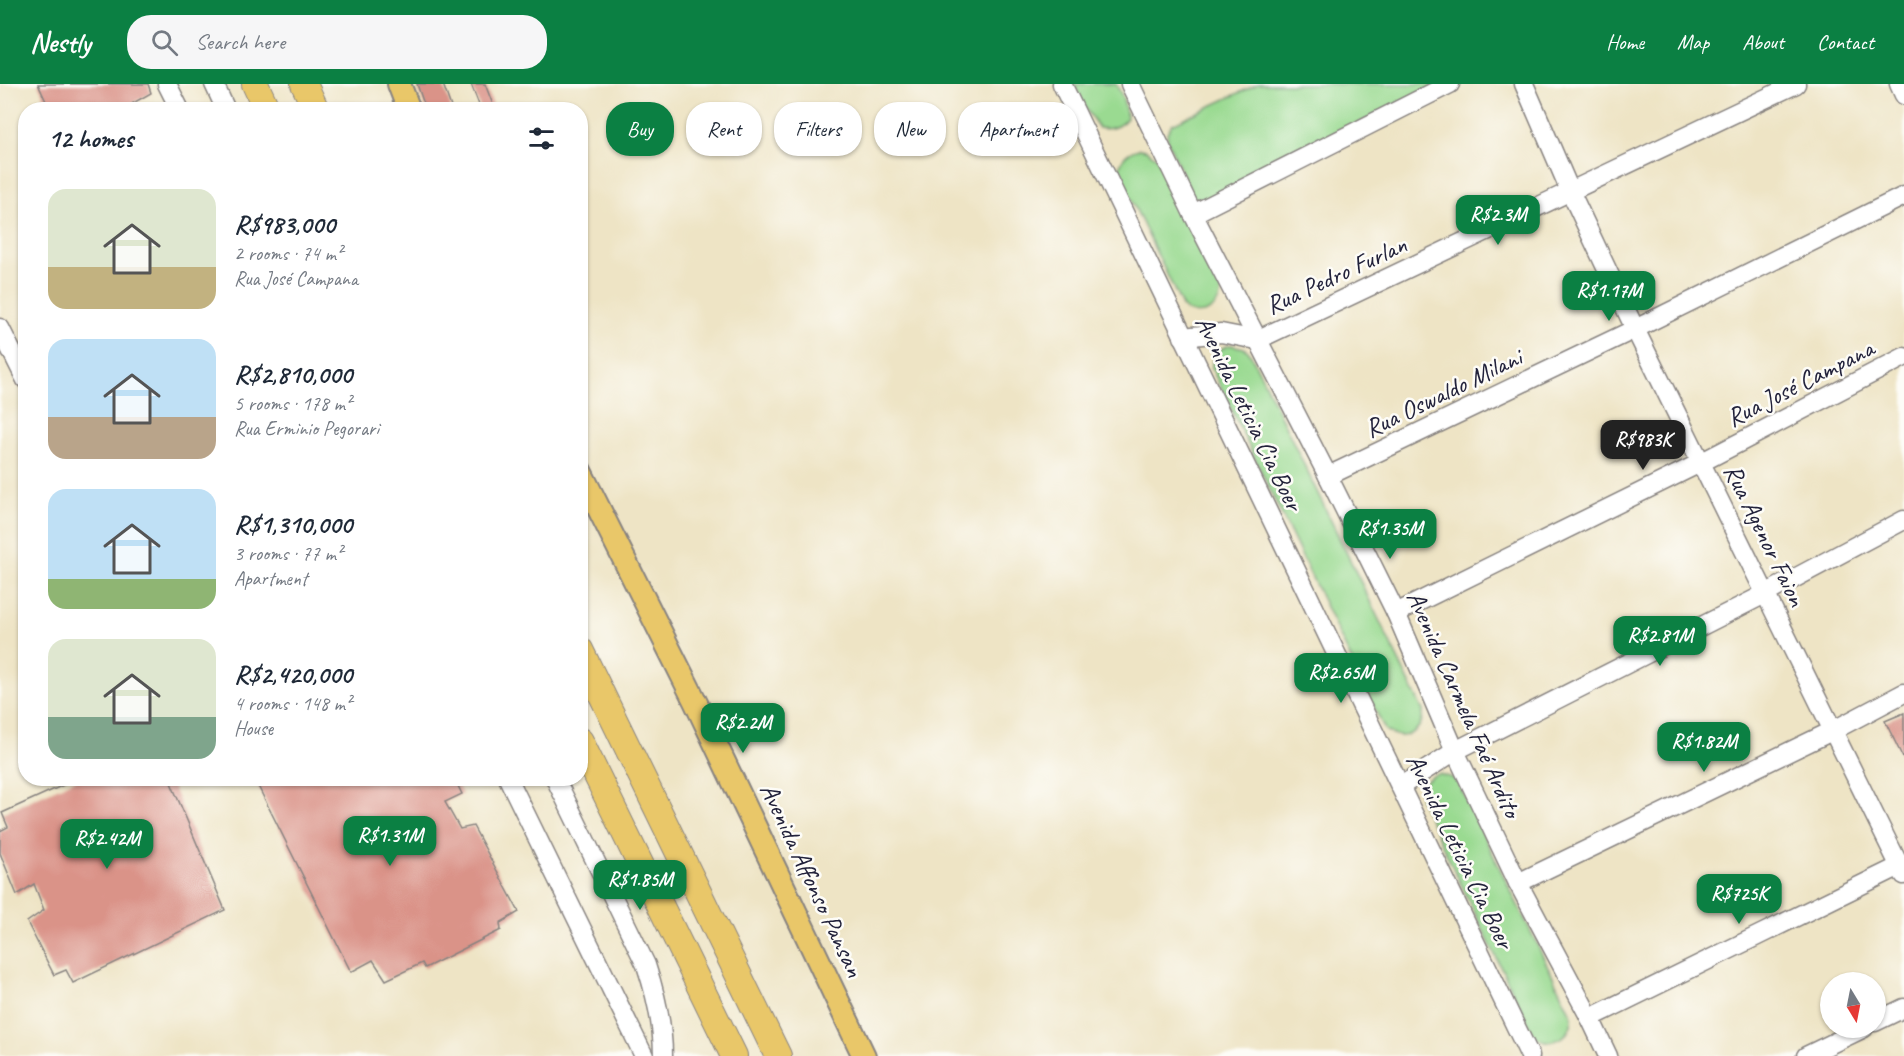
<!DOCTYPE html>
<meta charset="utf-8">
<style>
:root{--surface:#fff;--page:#f6f6f7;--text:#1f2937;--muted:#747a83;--accent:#0b8043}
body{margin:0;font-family:Caveat,sans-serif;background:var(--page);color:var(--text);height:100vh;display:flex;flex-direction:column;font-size:22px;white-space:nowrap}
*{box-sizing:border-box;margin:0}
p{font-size:20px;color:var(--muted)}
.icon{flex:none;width:33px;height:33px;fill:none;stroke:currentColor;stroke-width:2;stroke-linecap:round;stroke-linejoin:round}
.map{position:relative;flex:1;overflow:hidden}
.panel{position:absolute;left:18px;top:18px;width:570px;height:684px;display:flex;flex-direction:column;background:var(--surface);border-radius:24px;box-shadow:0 2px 4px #0004}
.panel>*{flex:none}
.banner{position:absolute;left:606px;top:18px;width:570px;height:54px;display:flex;gap:12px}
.needle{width:39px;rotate:170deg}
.tools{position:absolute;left:1820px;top:888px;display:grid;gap:12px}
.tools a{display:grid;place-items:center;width:66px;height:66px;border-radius:50%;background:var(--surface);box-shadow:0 2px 4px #0004;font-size:30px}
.price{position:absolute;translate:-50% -51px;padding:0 14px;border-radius:12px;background:var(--accent);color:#fff;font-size:20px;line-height:39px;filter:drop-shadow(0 2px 3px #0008)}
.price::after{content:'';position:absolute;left:50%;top:36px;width:18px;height:14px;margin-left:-9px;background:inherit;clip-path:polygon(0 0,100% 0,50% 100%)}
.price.current{background:#222;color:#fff}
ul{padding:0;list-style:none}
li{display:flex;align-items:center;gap:18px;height:150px;padding:0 30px}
li span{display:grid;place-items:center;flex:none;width:168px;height:120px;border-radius:18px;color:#555}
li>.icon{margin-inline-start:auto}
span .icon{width:72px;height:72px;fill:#fffc;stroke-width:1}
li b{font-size:26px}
h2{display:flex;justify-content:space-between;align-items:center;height:72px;padding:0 30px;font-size:26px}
.pill{padding:0 21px;border-radius:24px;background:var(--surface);box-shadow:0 2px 4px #0004;font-size:21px;line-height:54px}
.pill.current{background:var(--accent);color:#fff}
header{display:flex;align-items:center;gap:36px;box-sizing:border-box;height:84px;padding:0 30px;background:var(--accent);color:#fff}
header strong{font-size:28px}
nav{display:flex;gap:33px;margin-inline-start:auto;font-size:21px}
.search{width:420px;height:54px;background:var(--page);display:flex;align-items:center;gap:15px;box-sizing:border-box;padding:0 21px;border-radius:24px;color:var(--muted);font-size:22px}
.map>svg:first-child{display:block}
.green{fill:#9ada91;stroke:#5e7e66;stroke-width:1.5}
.building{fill:#da9388}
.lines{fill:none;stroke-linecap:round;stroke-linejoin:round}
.minor-casing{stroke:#888380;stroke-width:21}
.major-casing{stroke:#888380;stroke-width:26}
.highway-casing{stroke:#888380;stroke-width:28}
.minor{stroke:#fff;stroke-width:18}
.major{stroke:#e9c769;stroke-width:22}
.highway{stroke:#e9c769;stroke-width:26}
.labels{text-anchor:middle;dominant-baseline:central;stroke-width:5;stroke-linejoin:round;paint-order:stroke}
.street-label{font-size:26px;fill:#22223b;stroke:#fdfcf7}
</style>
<header>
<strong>Nestly</strong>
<div class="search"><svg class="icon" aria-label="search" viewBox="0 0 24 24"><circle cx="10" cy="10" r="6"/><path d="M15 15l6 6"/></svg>Search here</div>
<nav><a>Home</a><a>Map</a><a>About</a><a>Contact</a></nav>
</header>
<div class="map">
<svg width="1904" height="972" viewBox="0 0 1904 972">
<rect width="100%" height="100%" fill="#fdfcf7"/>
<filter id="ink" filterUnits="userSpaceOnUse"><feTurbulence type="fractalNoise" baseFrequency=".0167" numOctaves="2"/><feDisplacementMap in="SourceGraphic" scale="12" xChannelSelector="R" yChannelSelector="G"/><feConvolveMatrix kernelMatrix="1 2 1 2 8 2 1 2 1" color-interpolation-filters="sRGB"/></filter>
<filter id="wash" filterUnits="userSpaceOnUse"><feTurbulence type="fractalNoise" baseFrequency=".008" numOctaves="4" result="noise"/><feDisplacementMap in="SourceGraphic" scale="24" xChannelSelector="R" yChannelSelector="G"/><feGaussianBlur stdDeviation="1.35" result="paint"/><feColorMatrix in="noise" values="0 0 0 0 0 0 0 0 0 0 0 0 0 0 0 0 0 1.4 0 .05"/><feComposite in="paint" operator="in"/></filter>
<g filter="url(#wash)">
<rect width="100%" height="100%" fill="#eee4c5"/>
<g class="green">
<path d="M1074,0H1116L1123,14L1127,34C1120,43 1110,46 1099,44L1086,25Z"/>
<path d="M1258,0H1438L1204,117L1193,113L1168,58L1167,49L1172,40Z"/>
<path d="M1139,65L1146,66L1157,74L1221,204C1221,226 1200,237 1183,224L1119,90C1119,76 1126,68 1139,65Z"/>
<path d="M1231,261L1244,264L1250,269L1423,627C1423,649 1403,659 1385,646L1212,285C1211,272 1218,264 1231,261Z"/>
<path d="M1439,690L1453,694L1458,699L1572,932C1572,954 1552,964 1534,952L1420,715C1420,701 1426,693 1439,690Z"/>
</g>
<g id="blocks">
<g class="building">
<path d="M38,0H148L151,9L121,26H50Z"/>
<path d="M417,0H443L452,26H426Z"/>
<path d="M471,0H485L495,26H481Z"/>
<path d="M1904,629V676L1885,637Z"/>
<path d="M79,694H169L225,826L73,899L66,886L54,891L27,838L44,826L34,800L17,811L0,769V747L8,743L2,729Z"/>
<path d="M254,694H454L462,710L445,718L460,745L473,742L519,828L500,839L501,846L425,884L422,879L386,896L373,876L351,888Z"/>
</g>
</g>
</g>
<g filter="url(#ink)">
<use href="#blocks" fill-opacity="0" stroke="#888380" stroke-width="1.5"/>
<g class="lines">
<defs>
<g id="minor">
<path d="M167,0L180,26"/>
<path d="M214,0L226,26"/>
<path d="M1062,0L1530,972"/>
<path d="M1130,0L1193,130L1328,392L1396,529L1455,667L1518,799L1590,934L1608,972"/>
<path d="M1524,0L1571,109L1635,245L1904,791"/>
<path d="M1899,0L1904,11"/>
<path d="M1193,130L1450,0"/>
<path d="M0,244L26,296"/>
<path d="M1183,253L1221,249L1257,256L1796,0"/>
<path d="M1328,392L1635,245L1904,112"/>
<path d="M1396,529L1702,378L1904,273"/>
<path d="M508,694L644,972"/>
<path d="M555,694L646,881C656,911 663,940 663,972"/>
<path d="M1401,702L1455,667L1765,510L1904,436"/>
<path d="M1518,799L1834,646L1904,609"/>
<path d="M1590,934L1904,780"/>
<path d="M1875,938L1904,924"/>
<path d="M1806,972L1864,944"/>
</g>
<g id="major">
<path d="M399,0L409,26"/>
<path d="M580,387L695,617L864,972"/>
</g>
<g id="highway">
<path d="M255,0L267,26"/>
<path d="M304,0L316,26"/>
<path d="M580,566L778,972"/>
<path d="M580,657L734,972"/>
</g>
</defs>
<use href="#minor" class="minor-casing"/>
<use href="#major" class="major-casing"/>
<use href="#highway" class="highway-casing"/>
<use href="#minor" class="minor"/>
<use href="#major" class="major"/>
<use href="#highway" class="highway"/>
</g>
</g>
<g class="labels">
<g class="street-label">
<text transform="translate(1336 191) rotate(-25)">Rua Pedro Furlan</text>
<text transform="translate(1800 299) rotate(-27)">Rua José Campana</text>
<text transform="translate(1443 309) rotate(-26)">Rua Oswaldo Milani</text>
<text transform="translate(1249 329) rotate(64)">Avenida Leticia Cia Boer</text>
<text transform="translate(1765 451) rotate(64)">Rua Agenor Faion</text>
<text transform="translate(1464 620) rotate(66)">Avenida Carmela Faé Ardito</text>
<text transform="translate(1460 767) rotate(64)">Avenida Leticia Cia Boer</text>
<text transform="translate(812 796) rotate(65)">Avenida Affonso Pansan</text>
</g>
</g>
</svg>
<div class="tools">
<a><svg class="needle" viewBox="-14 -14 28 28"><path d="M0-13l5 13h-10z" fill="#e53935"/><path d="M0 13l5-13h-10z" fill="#747a83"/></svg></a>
</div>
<b class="price" style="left:1498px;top:162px">R$2.3M</b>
<b class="price" style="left:1609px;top:238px">R$1.17M</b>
<b class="price current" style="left:1643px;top:387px">R$983K</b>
<b class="price" style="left:1390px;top:476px">R$1.35M</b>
<b class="price" style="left:1660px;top:583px">R$2.81M</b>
<b class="price" style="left:1341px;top:620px">R$2.65M</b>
<b class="price" style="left:743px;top:670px">R$2.2M</b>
<b class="price" style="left:1704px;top:689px">R$1.82M</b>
<b class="price" style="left:390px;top:783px">R$1.31M</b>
<b class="price" style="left:107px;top:786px">R$2.42M</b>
<b class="price" style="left:640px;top:827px">R$1.85M</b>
<b class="price" style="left:1739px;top:841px">R$725K</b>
<div class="banner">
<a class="pill current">Buy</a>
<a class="pill">Rent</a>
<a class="pill">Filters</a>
<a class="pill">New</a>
<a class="pill">Apartment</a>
</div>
<section class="panel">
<h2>12 homes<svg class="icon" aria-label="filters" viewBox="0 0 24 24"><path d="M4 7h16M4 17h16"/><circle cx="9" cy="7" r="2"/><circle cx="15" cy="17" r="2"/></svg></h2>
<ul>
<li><span style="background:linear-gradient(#dfe7d0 65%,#c2b280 0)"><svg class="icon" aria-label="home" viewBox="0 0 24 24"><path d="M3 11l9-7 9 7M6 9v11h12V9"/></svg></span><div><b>R$983,000</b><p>2 rooms · 74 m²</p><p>Rua José Campana</p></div></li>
<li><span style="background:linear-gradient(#bfe0f5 65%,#b9a48a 0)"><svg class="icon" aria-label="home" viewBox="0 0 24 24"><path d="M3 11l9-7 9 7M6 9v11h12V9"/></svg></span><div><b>R$2,810,000</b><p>5 rooms · 178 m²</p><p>Rua Erminio Pegorari</p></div></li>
<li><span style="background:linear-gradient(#bfe0f5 75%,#8fb573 0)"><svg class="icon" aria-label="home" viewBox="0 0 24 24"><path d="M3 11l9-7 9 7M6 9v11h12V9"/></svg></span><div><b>R$1,310,000</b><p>3 rooms · 77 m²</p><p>Apartment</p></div></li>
<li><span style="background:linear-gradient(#dfe7d0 65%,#7fa58c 0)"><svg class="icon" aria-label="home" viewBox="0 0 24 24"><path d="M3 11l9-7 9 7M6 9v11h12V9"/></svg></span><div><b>R$2,420,000</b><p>4 rooms · 148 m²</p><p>House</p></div></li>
</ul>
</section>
</div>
